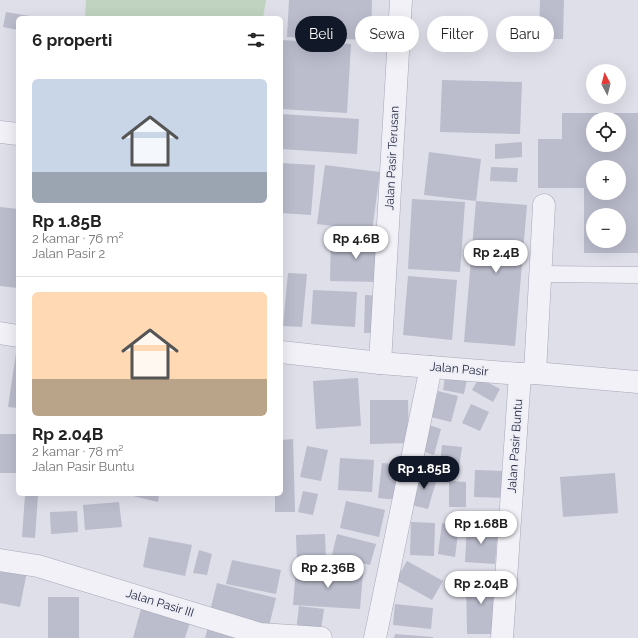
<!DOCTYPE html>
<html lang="id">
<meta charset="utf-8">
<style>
:root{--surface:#fff;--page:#f2f2f2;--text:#222;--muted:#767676;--line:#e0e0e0;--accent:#111827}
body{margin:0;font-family:Raleway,sans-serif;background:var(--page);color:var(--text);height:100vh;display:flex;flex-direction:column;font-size:15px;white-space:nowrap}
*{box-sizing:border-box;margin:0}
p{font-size:13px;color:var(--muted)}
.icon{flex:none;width:22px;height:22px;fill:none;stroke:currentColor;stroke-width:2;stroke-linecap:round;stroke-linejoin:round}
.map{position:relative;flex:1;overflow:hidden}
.side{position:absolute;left:16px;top:16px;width:267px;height:480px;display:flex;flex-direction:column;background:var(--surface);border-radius:6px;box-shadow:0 4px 16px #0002}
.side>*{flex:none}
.guide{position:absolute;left:295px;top:16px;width:283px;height:36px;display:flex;gap:8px}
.needle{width:26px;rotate:353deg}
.controls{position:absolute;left:586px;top:64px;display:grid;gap:8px}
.controls a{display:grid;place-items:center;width:40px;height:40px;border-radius:50%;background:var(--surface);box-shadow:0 4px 16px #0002;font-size:20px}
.price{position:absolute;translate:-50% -34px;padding:0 9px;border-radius:14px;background:#fff;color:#222;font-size:13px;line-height:26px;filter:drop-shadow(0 1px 2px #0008)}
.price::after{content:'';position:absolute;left:50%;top:24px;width:12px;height:9px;margin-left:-6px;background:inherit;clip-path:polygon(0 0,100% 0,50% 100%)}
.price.selected{background:var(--accent);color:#fff}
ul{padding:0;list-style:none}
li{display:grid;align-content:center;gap:8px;height:212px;padding:0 16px}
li+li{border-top:1px solid var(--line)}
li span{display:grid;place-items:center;height:124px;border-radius:6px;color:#555}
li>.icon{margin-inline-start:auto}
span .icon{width:72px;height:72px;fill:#fffc;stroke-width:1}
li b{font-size:17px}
h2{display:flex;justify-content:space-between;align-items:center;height:48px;padding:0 16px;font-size:17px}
.pill{padding:0 14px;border-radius:18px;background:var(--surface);box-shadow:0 4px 16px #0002;font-size:14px;line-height:36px}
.pill.selected{background:var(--accent);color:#fff}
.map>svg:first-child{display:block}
.green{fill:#bfd3c0}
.building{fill:#bbbccc;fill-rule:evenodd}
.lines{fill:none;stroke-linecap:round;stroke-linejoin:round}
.service-casing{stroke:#a7a8b7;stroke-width:17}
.minor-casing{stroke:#a7a8b7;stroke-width:23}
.service{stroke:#f1f1f7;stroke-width:16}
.minor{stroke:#f1f1f7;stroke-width:22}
.labels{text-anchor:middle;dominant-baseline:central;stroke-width:4;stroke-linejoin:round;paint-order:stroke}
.street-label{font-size:12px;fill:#262841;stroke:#eeeff6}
</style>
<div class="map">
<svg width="638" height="638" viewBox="0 0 638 638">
<rect width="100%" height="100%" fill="#dedfe9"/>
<path class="green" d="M86,0H266L263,18H85Z"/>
<g class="building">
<path d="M289,0H372L371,40L287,37Z"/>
<path d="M540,0H564L563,39H539Z"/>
<path d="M6,12L36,17V18H18V30L3,27Z"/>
<path d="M281,40L351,44L347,113L281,109Z"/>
<path d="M442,80L522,82L520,134L440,132Z"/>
<path d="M562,113H638V253H584V188H538V139H562ZM593,119H619V145H593ZM593,167H619V193H593ZM593,215H619V241H593Z"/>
<path d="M281,114L359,119L357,154L281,149Z"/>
<path d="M522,142V157L495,159V144Z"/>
<path d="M429,152L481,159L476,201L424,195Z"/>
<path d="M281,163L315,165L311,215L281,213Z"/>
<path d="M325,165L380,172L372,231L317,224Z"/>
<path d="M491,167L518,168L517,182L490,181Z"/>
<path d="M412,199L465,202L460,272L408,269Z"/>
<path d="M476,201L527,205L515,346L464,342Z"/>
<path d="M0,207L18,209V288L0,286Z"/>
<path d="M331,238L381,239L380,282L330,281Z"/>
<path d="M288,273L307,274L302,327L283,326Z"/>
<path d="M408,276L457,280L452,340L403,335Z"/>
<path d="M313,290L357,292L355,327L311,324Z"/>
<path d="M365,295L382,296L381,333H364Z"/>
<path d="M16,353H18V408L8,407Z"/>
<path d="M446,371L468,375L464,394L443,390Z"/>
<path d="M358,378L361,426L316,429L313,381Z"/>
<path d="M479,378L500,389L493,402L472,390Z"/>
<path d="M438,391L458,396L451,422L431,417Z"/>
<path d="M370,400H408L409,443L370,444Z"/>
<path d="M471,404L489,412L480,431L462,423Z"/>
<path d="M429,425L441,429L434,455L422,451Z"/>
<rect x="0" y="434" width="18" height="39"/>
<path d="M293,439L295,512H275V494H281V440Z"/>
<path d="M442,445L462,447L459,467L440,465Z"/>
<path d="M307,446L328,450L321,481L300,477Z"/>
<path d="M340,458L374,460L372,492L338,490Z"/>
<path d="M382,463L403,465L399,500L378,498Z"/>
<path d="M475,470L506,471L505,498L474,497Z"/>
<path d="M420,471L438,475L428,509L411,505Z"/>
<path d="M615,473L618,513L563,517L560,477Z"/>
<path d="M449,481L466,482V507H449Z"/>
<path d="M303,491L318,494L313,515L298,512Z"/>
<path d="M125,494H159L158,502Z"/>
<path d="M25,495H38L35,538L22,537Z"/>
<path d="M346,501L385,510L379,537L340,528Z"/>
<path d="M119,502L122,527L85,530L83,505Z"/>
<path d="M77,511L78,532L51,534L50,512Z"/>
<path d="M411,522L435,523L434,556L410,555Z"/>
<path d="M442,523L459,526L455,557L438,554Z"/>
<path d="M467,526L498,528L495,564L465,562Z"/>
<path d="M325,534L326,562L297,563L296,535Z"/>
<path d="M337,534L376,544L370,565L332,555Z"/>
<path d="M149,537L192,545L185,576L143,567Z"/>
<path d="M199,550L212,554L207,575L193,573Z"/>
<path d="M232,560L281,570L276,594L226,584Z"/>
<path d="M0,561L28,566L20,607L0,603Z"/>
<path d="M407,561L443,581L432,600L396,580Z"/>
<path d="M296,568L363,573L360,609L293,605Z"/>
<path d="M495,575L496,634H467L466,576Z"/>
<path d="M217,583L276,598L268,630L209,615Z"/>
<rect x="48" y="597" width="31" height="41"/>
<path d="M395,604L433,608L431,629L393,625Z"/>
<path d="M299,606L324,609L320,636L296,632Z"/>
<path d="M141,609L190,622L185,638H133Z"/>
<path d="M208,627L242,638H205Z"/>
<path d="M395,634L433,637V638H394Z"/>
</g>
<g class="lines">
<defs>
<path id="service" d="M540,274L638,275"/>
<g id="minor">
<path d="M0,132L18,134"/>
<path d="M0,333L18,336"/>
<path d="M281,352L380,363L520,374L535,373L638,382"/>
<path d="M380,363L401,0"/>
<path d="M535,373L544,205"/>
<path d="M0,560L38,566L260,634L321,638"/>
<path d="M375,638L431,367"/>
<path d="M502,638L520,374"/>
</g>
</defs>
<use href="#service" class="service-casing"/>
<use href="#minor" class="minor-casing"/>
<use href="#service" class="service"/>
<use href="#minor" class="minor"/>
</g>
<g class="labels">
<g class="street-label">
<text transform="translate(392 158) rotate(-87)">Jalan Pasir Terusan</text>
<text transform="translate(459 369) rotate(5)">Jalan Pasir</text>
<text transform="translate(515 446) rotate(-86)">Jalan Pasir Buntu</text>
<text transform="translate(160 603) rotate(17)">Jalan Pasir III</text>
</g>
</g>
</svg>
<div class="controls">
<a><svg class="needle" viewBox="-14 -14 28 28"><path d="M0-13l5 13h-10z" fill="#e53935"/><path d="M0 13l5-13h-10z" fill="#767676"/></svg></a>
<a><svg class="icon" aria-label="locate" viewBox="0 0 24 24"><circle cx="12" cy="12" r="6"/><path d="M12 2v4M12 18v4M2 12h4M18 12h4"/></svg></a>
<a>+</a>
<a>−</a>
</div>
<b class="price" style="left:356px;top:260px">Rp 4.6B</b>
<b class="price" style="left:496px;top:274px">Rp 2.4B</b>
<b class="price selected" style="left:424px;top:490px">Rp 1.85B</b>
<b class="price" style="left:481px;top:545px">Rp 1.68B</b>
<b class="price" style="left:328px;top:589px">Rp 2.36B</b>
<b class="price" style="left:481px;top:605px">Rp 2.04B</b>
<div class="guide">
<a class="pill selected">Beli</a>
<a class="pill">Sewa</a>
<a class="pill">Filter</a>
<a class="pill">Baru</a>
</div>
<section class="side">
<h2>6 properti<svg class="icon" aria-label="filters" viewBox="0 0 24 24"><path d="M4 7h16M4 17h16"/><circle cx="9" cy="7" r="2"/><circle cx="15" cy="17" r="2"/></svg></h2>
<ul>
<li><span style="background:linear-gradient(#c9d6e8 75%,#9aa5b1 0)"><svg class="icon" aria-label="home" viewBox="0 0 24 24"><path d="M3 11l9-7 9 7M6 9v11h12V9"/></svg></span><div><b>Rp 1.85B</b><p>2 kamar · 76 m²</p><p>Jalan Pasir 2</p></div></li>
<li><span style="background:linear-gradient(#ffd9b3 70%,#b9a48a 0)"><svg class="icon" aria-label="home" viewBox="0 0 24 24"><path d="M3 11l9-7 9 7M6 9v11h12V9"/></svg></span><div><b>Rp 2.04B</b><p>2 kamar · 78 m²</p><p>Jalan Pasir Buntu</p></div></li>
</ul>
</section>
</div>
